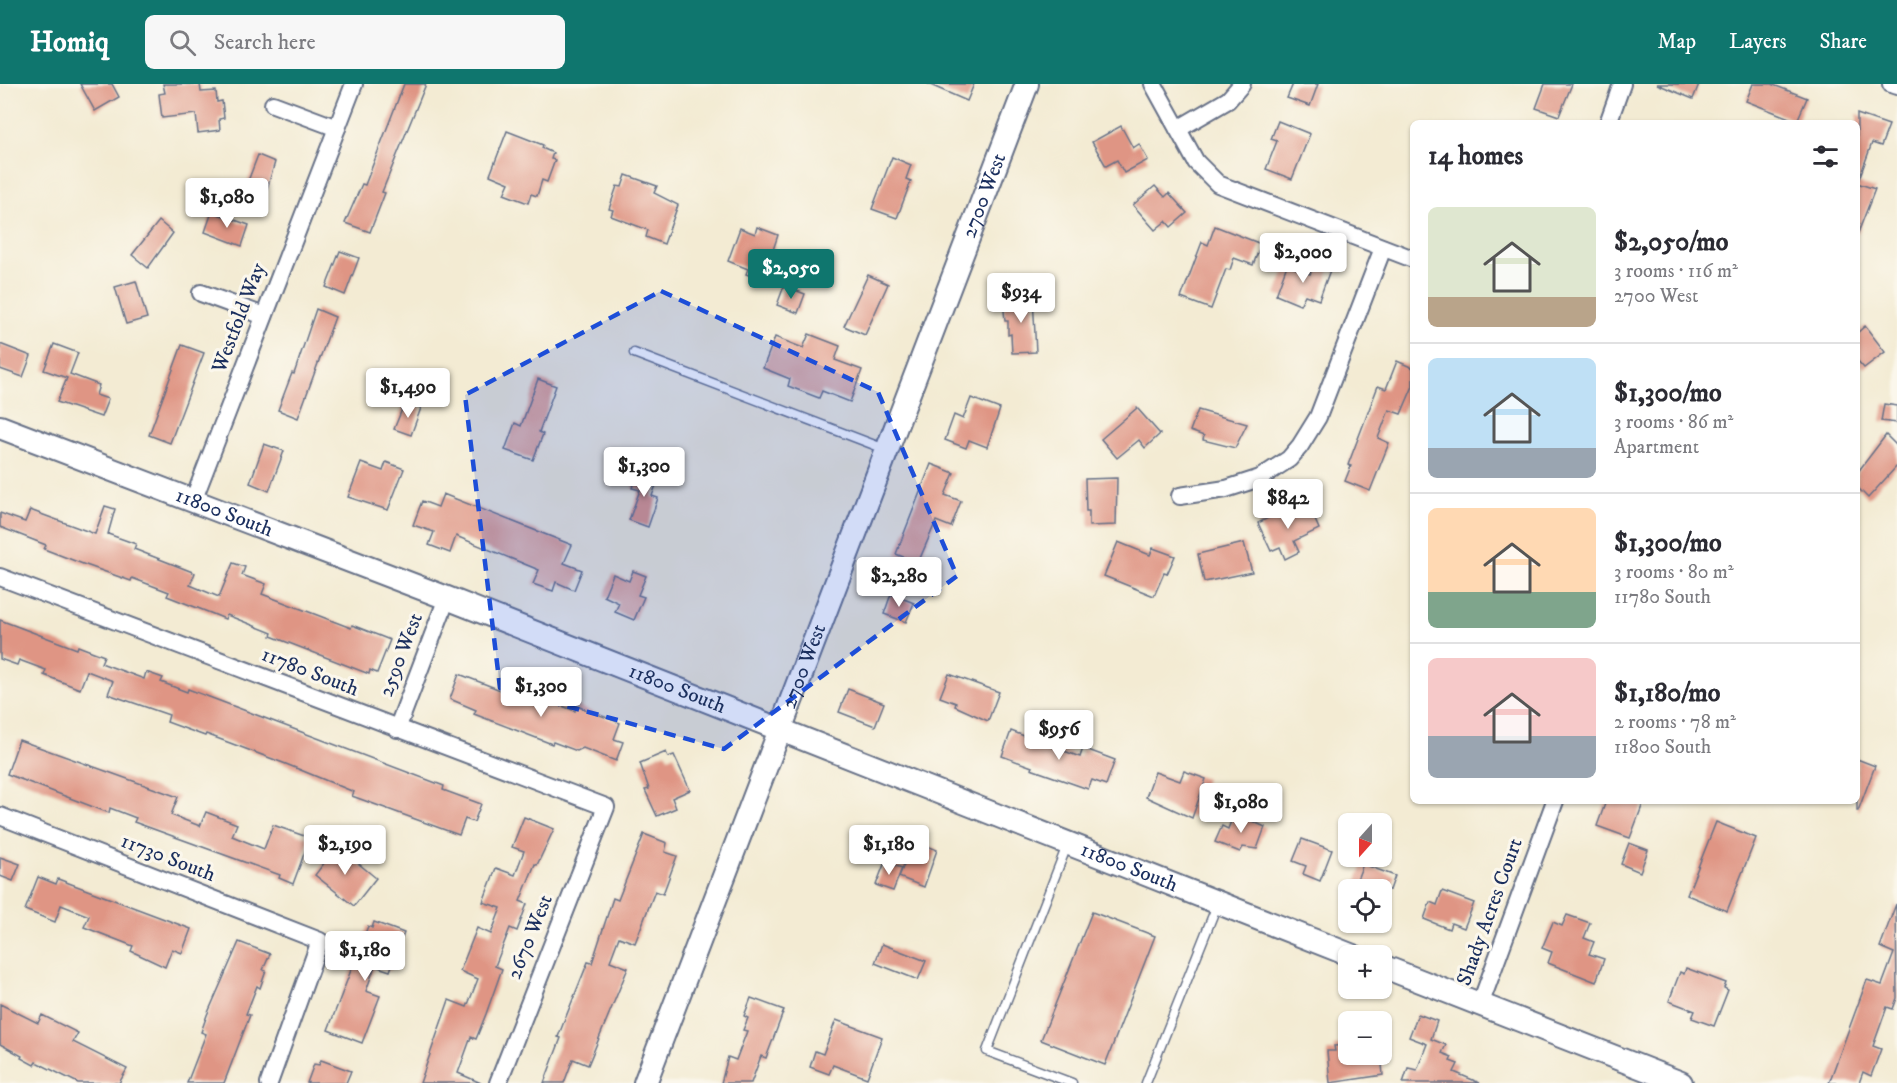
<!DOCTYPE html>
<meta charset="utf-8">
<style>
:root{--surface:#fff;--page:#f7f7f7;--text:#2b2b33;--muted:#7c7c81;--line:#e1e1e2;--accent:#0f766e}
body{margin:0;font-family:"IM FELL DW Pica",serif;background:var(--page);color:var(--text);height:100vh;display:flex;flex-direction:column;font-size:22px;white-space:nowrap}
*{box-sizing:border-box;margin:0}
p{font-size:20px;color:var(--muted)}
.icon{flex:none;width:33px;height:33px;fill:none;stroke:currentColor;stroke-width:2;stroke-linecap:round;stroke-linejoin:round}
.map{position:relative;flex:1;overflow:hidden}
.details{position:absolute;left:1410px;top:36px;width:450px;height:684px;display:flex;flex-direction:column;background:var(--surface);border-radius:9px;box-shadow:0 2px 4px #0004}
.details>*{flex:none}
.needle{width:39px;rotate:201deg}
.tools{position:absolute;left:1338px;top:729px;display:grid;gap:12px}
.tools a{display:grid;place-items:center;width:54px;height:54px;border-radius:9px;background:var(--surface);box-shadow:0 2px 4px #0004;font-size:30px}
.price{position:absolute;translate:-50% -51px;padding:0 14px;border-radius:6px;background:#fff;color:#222;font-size:20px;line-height:39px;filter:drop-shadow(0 2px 3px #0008)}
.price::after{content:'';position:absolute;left:50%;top:36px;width:18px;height:14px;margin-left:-9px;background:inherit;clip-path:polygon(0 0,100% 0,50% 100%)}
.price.active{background:var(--accent);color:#fff}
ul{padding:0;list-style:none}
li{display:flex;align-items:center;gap:18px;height:150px;padding:0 18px}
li+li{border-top:2px solid var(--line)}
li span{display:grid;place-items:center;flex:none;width:168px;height:120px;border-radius:9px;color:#555}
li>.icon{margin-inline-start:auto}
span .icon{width:72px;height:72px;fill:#fffc;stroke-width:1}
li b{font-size:26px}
h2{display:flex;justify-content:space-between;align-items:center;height:72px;padding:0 18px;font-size:26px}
header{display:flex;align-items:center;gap:36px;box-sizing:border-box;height:84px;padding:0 30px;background:var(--accent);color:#fff}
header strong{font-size:28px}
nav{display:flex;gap:33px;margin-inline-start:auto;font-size:21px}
.search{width:420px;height:54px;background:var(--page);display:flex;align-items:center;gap:15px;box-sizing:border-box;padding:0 21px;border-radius:9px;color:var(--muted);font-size:22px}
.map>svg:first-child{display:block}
.building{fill:#df9584}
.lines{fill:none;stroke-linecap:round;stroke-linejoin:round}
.lane-casing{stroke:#677187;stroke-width:11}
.street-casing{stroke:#677187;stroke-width:20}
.secondary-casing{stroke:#677187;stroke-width:26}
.lane{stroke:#fff;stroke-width:8}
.street{stroke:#fff;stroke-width:16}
.secondary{stroke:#fff;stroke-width:22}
.marked{fill:#1d4ed8;fill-opacity:0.2;stroke:#1d4ed8;stroke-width:4.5;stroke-dasharray:12 8;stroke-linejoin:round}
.labels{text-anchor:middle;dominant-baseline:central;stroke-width:6;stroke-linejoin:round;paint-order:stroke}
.street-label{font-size:21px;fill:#1b2f5e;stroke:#fbf7ec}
</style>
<header>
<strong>Homiq</strong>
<div class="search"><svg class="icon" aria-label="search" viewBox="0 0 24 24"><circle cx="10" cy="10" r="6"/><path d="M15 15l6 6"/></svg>Search here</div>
<nav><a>Map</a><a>Layers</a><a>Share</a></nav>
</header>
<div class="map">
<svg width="1897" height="999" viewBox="0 0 1897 999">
<rect width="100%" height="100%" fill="#fbf7ec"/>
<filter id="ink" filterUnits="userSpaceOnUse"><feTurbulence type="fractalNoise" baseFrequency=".0167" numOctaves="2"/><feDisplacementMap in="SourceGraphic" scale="12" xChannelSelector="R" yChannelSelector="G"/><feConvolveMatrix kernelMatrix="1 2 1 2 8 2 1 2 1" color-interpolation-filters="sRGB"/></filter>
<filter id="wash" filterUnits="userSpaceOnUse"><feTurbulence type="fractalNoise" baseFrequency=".008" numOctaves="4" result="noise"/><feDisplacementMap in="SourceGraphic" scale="24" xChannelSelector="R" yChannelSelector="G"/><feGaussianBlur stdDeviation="1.35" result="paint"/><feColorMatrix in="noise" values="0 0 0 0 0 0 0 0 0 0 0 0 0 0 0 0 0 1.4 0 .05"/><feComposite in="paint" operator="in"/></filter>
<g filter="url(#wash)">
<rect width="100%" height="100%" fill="#f3ebd3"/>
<g id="blocks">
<g class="building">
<path d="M80,0H112L119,13L95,27Z"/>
<path d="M163,0H200L201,8L216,7L217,18L222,17L224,34L219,35L220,46L198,49L196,30L162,34L159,10L165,9Z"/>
<path d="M404,0H426L382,108L385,109L370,148L345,139L362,100L365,101Z"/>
<path d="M928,0H974L967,17Z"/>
<path d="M1293,0H1318L1310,22L1287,14Z"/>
<path d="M1545,0H1572L1559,32L1536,24Z"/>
<path d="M1657,0H1699L1693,15Z"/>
<path d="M1753,0H1771L1807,14L1797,37L1746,17Z"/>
<path d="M1857,30L1889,41L1881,62L1872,59L1859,95H1857Z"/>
<path d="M1278,37L1310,50L1292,95L1266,85L1277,57L1271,55Z"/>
<path d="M1121,42L1133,64L1139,60L1148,76L1124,89L1117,76L1106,82L1092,58Z"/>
<path d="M507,47L543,61L542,64L553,69L551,75L555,76L547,98L542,96L537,112L531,110L528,119L504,110L509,99L490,91Z"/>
<path d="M258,71L275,78L263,118L243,110Z"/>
<path d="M892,73L911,81L906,95L911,97L897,134L872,125Z"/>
<path d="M626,91L657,102L654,109L678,121L664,160L646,153L648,146L611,132L613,126L609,125L617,102L622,103Z"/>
<path d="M1857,99L1875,105L1858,149H1857Z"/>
<path d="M1155,102L1165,113L1169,109L1187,129L1171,143L1166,137L1155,146L1133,121Z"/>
<path d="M212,128L249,141L242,162L205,148Z"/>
<path d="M159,137L173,149L148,184L132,171Z"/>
<path d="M1215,142L1261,160L1253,181L1234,174L1230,186L1226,185L1211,225L1181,214L1202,158L1208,161Z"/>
<path d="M757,143L778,151L773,166L782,169L770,199L746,190L748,185L728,177L740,144L755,150Z"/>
<path d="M340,167L359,174L345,211L326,203Z"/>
<path d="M1314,180L1330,186L1319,216L1305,211L1300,221L1276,211L1287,181L1310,190Z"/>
<path d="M868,191L888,200L865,251L844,242Z"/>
<path d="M136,197L147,234L126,240L115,203Z"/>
<path d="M784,202L805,210L798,229L777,221Z"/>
<path d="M1033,214L1036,268L1012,269L1011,250L1008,251V237H1005L1003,216Z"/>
<path d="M316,225L335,233L298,334L278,326L292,289L294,290Z"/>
<path d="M1865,242L1885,268L1864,284L1857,276V249Z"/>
<path d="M809,250L840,262L835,276L862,286L850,318L822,307L819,314L788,302L790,295L763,284L775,253L803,264Z"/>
<path d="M0,260L31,272L23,293L0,285Z"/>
<path d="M54,260L78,269L70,290L99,301L96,311L108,315L101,333L57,318L67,294L44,286Z"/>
<path d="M182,261L204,269L170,359L149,351Z"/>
<path d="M1397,277L1413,284V302L1401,330L1389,326L1378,354L1389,359L1370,407L1345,397L1351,382L1348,381L1378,302L1386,305Z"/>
<path d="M538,295L556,302L539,348L543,350L533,376L505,366L515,339L521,342Z"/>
<path d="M971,314L1000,325L987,363L969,356L966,364L945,356L954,331L963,335Z"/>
<path d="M405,318L421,324L411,351L394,345Z"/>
<path d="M1884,320L1897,322V339L1881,337Z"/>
<path d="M1137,324L1160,350L1145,364L1139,356L1117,374L1101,355Z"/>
<path d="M1198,326L1247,340L1235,364L1203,356L1204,352L1190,347Z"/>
<path d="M1886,351L1897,362V382L1868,414L1857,403V389Z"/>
<path d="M264,360L284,367L269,407L250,399Z"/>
<path d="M386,378L404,385L388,426L348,413L361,379L383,387Z"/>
<path d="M931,380L954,389L945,411L961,417L951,443L936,437L918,479L896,470Z"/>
<path d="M638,385L659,393L652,412L658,414L648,443L629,436L640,406L632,404Z"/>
<path d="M1117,394L1116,441L1089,442V427H1086L1085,395Z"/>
<path d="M443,410L572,461L564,479L582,486L574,506L556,498L553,507L533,500L539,486L456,452L450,469L429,461L434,448L413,441L422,417L438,423Z"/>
<path d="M105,422L115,425L108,450L136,460L134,465L195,489L190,501L219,513L233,479L245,483L242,491L266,500L262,510L351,544L352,541L390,556L377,589L370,586L369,590L271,552L272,549L227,531L225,535L213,530L167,512L169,508L132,494L131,497L83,480L44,465L46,461L0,443V429L25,438L30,426L95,450Z"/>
<path d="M1309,422L1319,445L1294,457L1299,468L1285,475L1280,463L1271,467L1258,439L1276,430L1277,433L1291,426L1293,430Z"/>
<path d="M1118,458L1150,471L1153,464L1175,472L1167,490L1164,489L1154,512L1104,492Z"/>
<path d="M1244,459L1252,488L1204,498L1198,470Z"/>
<path d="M633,487L646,492L638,511L644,513L634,536L615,528L619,519L604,512L613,490L629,497Z"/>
<path d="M891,510L914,519L906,538L884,530Z"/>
<path d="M0,536L77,565L78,562L104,572L101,579L144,595L146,588L163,594L161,598L187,608L188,605L444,702L443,706L481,720L474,738L465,735L459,751L352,712L354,708L286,680L206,650L205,652L167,638L169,631L108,610L113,597L87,587L80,605L44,591L46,586L19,576L17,581L0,575Z"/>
<path d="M459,590L516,612L519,605L575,627L577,622L620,639L614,655L623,658L616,677L583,664L577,667L553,658L552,660L474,630L476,626L450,615Z"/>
<path d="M949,590L999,608L988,637L955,622L956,619L940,613Z"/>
<path d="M848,605L884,619L875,642L839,628Z"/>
<path d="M1011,647L1080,673L1083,664L1115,676L1106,701L1092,696L1088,705L1031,685L1032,683L1002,672Z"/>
<path d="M19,656L178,713L171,731L200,742L206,728L237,740L232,752L264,765L273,741L310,754L293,800L279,794L280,791L134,738L136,734L110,724L109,729L7,690Z"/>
<path d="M666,668L668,673L674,671L690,706L672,714L676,724L657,732L645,706L649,705L640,679Z"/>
<path d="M1857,675L1875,682L1858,727H1857Z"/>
<path d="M1184,687L1206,695L1192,734L1146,713L1155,688L1180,697Z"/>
<path d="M1606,717H1644L1630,754L1597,742Z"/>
<path d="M1234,729L1265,743L1257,765L1243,763L1240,768L1215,758L1222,742L1228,745Z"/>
<path d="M524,733L554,745L537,781L535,780L520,817L527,820L517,847L510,844L495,882L502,885L486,930L476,955L471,953L458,989L481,999H420L449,916L467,923L478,895L460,887L477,844L491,850L501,824L483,818L496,784L515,791L524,767L512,763Z"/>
<path d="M1716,738L1756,754L1727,827L1687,811Z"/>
<path d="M644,750L667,759L665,768L677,772L663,810L655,807L635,859L619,853L610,877L628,884L588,981L573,975L564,999H544L561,954L558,953L565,935L588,878L592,879L613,814L618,816Z"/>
<path d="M915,753L928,758L927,762L937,766L924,803L899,793Z"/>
<path d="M1302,755L1332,766L1320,797L1303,790L1306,782L1293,777Z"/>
<path d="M1629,759L1648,766L1640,788L1621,780Z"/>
<path d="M337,762L376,794L354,822L315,791Z"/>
<path d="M0,773L20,780L13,797L0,792Z"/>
<path d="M885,778L902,784L893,807L876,801Z"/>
<path d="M1363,780L1395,792L1390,806H1353Z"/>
<path d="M38,793L56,800L58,795L191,845L182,869L172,865L165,883L131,867L133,862L84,843L89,832L61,821L55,838L25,826Z"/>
<path d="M1442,807L1474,819L1464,844L1451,839L1449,845L1424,835L1430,818L1437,821Z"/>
<path d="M1896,820L1897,914L1893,925L1887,923L1873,962L1881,965L1871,992L1863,988L1859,999H1829L1867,896L1882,901L1894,869L1880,863Z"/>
<path d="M1092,828L1155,852L1105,981L1041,956Z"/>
<path d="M1567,831L1590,839L1584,854L1594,858L1589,870L1604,875L1596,898L1548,879L1552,868L1542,864L1553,838L1562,842Z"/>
<path d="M374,838L404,849L390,887L375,882L366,907L380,912L362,959L328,946L368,842L372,844Z"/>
<path d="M239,858L270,870L263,886L266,887L260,904L257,902L246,930L250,931L224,999H187L206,950L201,948L207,931Z"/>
<path d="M882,860L926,877L918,896L875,879Z"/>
<path d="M1686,884L1726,899L1724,904L1728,906L1714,942L1692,934L1695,927L1669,917L1680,888L1684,890Z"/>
<path d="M751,914L784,926L766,974L761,972L751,999H721L728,973L736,976L747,947L743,946L748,934L744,932Z"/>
<path d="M0,920L38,939L42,931L78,949L73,958L127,985L119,999H78L36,978L34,981L21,974L22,972L0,960Z"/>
<path d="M1418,930L1437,937L1431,955L1446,961L1442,969L1452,973L1450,977L1458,980L1454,988L1480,999H1403L1408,984L1417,986L1427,960L1409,953Z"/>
<path d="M836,936L882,953L867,994L833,981L829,990L810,983L815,967L823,970Z"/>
<path d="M1348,961V970H1381L1383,991L1330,999L1327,967H1335L1334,962Z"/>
<path d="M321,976L351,987L346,999H307L314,980L319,981Z"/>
</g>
</g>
</g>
<g filter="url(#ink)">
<use href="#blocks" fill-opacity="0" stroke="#677187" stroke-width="1.5"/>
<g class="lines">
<defs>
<g id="lane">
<path d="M634,269L885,365"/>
<path d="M1068,759L987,967L1072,999"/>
<path d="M1146,999L1217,821"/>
</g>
<g id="street">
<path d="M1153,0L1196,78L1218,100L1413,175"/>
<path d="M1891,0L1897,2"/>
<path d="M273,20L337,44"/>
<path d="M1608,39L1622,0"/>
<path d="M1178,45L1228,16L1242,0"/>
<path d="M201,209L264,232"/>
<path d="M1180,412L1226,405L1260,394L1289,375L1300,362L1318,333L1383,164"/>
<path d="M193,417L354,0"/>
<path d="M0,493L606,723L498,999"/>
<path d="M397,645L447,514"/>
<path d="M0,732L320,857L269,999"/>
<path d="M1480,921L1555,717"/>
</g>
<g id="secondary">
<path id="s1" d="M0,343L447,514L1353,872"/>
<path d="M1382,882L1681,999"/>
<path id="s2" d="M645,999L1027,0"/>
</g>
</defs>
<use href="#lane" class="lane-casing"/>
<use href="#street" class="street-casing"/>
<use href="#secondary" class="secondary-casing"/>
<use href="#lane" class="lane"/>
<use href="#street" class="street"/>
<use href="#secondary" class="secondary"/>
</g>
</g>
<path class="marked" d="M661,207L878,308L957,492L724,665L500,604L465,311Z"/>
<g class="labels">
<g class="street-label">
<text stroke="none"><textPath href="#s2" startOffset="950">2700 West</textPath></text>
<text transform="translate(239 234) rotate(-69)">Westfold Way</text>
<text stroke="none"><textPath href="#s1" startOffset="240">11800 South</textPath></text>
<text transform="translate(401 571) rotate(-69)">2590 West</text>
<text stroke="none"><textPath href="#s2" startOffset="446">2700 West</textPath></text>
<text transform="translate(310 588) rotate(21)">11780 South</text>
<text stroke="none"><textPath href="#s1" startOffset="726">11800 South</textPath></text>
<text transform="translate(168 774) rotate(21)">11730 South</text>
<text stroke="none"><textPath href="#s1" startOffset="1212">11800 South</textPath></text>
<text transform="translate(1490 828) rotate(-70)">Shady Acres Court</text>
<text transform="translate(530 853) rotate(-68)">2670 West</text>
</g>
</g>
</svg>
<div class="tools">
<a><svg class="needle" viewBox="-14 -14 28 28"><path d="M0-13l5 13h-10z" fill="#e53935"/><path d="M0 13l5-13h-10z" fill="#7c7c81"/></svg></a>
<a><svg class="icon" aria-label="locate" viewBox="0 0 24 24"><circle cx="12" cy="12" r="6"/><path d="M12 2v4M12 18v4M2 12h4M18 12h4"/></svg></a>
<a>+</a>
<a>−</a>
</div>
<b class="price" style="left:227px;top:145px">$1,080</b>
<b class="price" style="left:1303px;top:200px">$2,000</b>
<b class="price active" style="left:791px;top:216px">$2,050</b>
<b class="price" style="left:1021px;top:240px">$934</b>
<b class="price" style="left:408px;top:335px">$1,490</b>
<b class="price" style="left:644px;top:414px">$1,300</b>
<b class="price" style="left:1288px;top:446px">$842</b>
<b class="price" style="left:899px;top:524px">$2,280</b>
<b class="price" style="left:541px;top:634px">$1,300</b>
<b class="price" style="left:1059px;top:677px">$956</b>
<b class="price" style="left:1241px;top:750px">$1,080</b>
<b class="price" style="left:345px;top:792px">$2,190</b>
<b class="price" style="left:889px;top:792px">$1,180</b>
<b class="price" style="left:365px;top:898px">$1,180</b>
<section class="details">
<h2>14 homes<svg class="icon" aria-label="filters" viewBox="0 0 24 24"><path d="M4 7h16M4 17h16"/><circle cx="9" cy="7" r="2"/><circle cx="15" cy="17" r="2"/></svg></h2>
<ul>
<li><span style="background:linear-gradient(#dfe7d0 75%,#b9a48a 0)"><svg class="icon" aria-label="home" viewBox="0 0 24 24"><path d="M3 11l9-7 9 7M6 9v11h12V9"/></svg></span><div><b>$2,050/mo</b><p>3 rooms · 116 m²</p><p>2700 West</p></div></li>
<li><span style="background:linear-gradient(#bfe0f5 75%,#9aa5b1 0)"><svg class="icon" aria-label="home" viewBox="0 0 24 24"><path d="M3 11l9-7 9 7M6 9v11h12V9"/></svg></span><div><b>$1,300/mo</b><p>3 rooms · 86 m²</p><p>Apartment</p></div></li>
<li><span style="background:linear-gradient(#ffd9b3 70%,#7fa58c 0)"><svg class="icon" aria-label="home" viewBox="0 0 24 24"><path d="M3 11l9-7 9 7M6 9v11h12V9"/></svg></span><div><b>$1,300/mo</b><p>3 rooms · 80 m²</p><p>11780 South</p></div></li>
<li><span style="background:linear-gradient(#f6c9c9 65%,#9aa5b1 0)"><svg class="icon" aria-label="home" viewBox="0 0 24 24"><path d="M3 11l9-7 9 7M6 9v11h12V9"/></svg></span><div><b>$1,180/mo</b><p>2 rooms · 78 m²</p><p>11800 South</p></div></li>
</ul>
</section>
</div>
